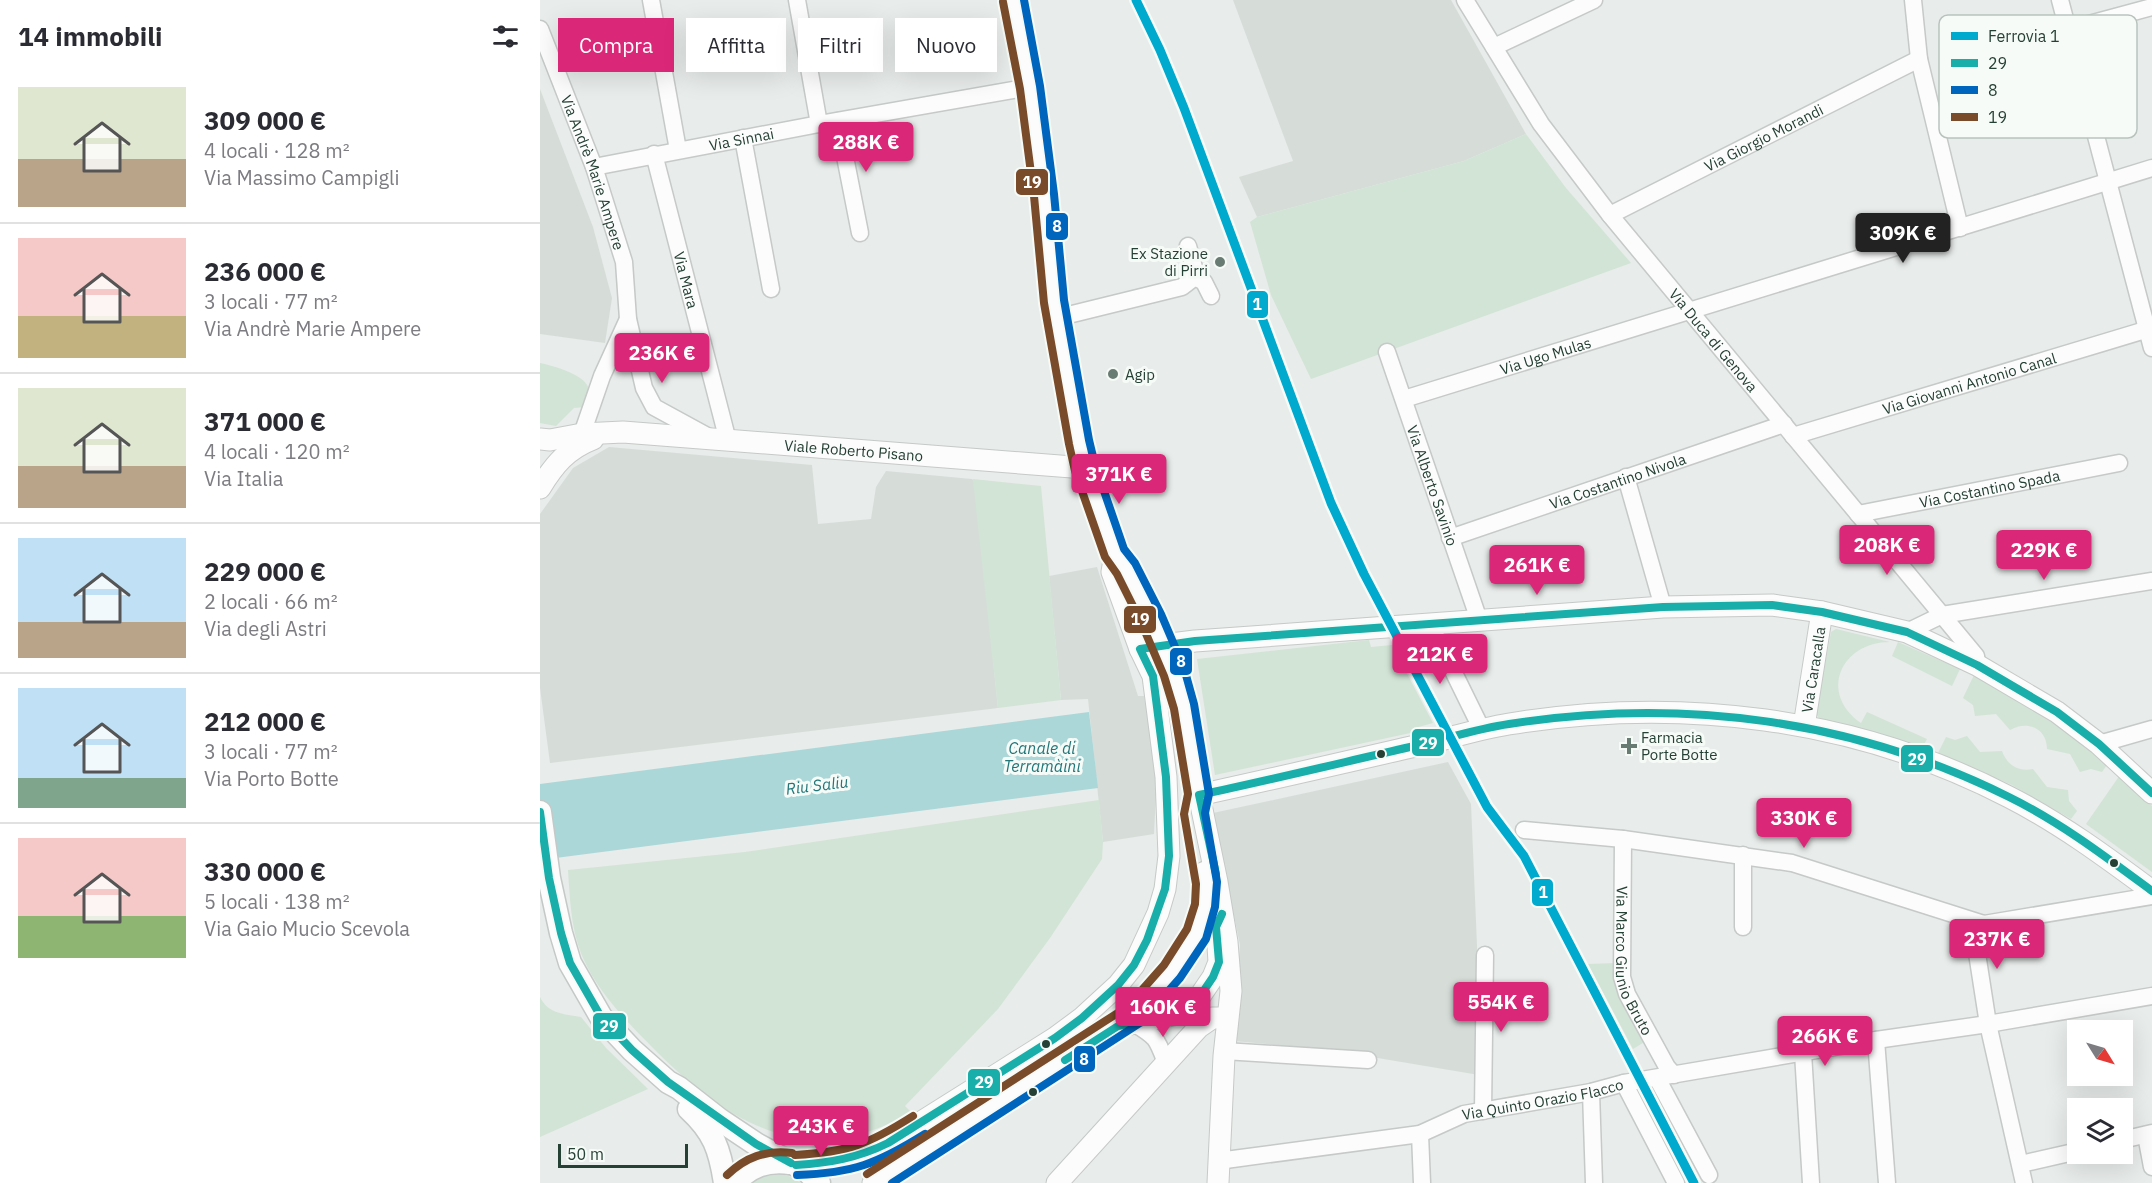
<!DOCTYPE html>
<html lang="it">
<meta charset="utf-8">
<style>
:root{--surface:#fff;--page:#f2f2f3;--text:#2b2b33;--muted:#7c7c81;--line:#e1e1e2;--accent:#db2777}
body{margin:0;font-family:"IBM Plex Sans",sans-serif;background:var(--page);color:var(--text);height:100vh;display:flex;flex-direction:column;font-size:22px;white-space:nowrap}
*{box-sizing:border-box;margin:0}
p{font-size:20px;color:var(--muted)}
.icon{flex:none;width:33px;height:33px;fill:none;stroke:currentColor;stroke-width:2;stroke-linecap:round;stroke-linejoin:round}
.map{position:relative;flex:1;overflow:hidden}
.sheet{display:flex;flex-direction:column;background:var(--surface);width:540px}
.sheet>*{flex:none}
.hud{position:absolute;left:18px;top:18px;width:570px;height:54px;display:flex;gap:12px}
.needle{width:39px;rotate:127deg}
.controls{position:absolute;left:1527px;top:1020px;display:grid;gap:12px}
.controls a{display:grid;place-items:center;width:66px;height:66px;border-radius:0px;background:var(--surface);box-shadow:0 6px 24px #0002;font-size:30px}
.scale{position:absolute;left:18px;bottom:15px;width:130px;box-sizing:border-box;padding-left:6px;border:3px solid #254035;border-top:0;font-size:16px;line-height:21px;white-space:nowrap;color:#254035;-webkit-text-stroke:4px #f7fbf8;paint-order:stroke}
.price{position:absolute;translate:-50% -51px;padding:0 14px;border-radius:6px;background:var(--accent);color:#fff;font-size:20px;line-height:39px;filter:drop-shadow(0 2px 3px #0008)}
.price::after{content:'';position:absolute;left:50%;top:36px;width:18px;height:14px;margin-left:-9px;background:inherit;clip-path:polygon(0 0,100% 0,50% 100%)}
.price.selected{background:#222;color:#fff}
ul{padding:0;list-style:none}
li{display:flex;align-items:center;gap:18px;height:150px;padding:0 18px}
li+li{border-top:2px solid var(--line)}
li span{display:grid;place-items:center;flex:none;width:168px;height:120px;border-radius:0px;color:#555}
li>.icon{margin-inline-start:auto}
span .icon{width:72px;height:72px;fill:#fffc;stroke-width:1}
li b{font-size:26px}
h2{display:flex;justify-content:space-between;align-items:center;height:72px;padding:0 18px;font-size:26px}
.pill{padding:0 21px;border-radius:0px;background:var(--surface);box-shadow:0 6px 24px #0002;font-size:21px;line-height:54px}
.pill.selected{background:var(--accent);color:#fff}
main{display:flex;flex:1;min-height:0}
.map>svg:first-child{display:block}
.built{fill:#d6ddd9}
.green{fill:#d2e4d6}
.water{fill:#abd7d8}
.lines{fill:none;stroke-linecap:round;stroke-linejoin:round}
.minor-casing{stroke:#c5c9c7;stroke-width:19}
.tertiary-casing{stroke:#c5c9c7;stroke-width:23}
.secondary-casing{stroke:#c4c9c7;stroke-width:25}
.minor{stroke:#fcfcfc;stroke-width:16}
.tertiary{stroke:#fcfcfc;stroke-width:21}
.secondary{stroke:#fcfcfc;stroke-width:22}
.bus-1-casing{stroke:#f7fbf8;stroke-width:12}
.bus-2-casing{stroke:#f7fbf8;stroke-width:12}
.bus-3-casing{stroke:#f7fbf8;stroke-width:12}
.bus-1{stroke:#19aea9;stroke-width:8}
.bus-2{stroke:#0065bd;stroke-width:8}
.bus-3{stroke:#7a4b2a;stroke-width:8}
.rail-1-casing{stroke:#f7fbf8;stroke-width:14}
.rail-1{stroke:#00a9ce;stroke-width:9}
.poi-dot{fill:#697c74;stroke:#f7fbf8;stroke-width:2}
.bus-dot{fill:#254035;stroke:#f7fbf8;stroke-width:2}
.labels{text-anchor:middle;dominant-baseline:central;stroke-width:6;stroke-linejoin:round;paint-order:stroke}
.street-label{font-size:15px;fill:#254035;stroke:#f7fbf8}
.poi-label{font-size:15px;fill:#254035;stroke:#f7fbf8;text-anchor:start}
.water-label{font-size:16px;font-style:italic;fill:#21767a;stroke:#f7fbf8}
.key{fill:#f7fbf8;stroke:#b8c3be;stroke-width:1.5}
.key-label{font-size:16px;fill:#254035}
.line-badge{stroke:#f7fbf8;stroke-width:2}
.badge-label{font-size:16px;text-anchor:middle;font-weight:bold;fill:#fff}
</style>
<main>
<section class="sheet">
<h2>14 immobili<svg class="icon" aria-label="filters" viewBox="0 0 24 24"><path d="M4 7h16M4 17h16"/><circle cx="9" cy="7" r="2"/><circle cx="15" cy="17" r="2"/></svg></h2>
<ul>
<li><span style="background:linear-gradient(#dfe7d0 60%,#b9a48a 0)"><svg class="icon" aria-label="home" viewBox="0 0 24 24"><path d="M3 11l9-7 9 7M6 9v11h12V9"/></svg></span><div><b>309 000 €</b><p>4 locali · 128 m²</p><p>Via Massimo Campigli</p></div></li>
<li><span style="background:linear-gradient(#f6c9c9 65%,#c2b280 0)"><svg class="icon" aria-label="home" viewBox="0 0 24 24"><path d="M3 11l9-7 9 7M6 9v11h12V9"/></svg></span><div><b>236 000 €</b><p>3 locali · 77 m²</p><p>Via Andrè Marie Ampere</p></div></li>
<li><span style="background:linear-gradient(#dfe7d0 65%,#b9a48a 0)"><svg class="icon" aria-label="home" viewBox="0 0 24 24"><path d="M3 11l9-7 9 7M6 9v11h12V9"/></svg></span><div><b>371 000 €</b><p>4 locali · 120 m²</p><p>Via Italia</p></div></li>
<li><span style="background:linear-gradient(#bfe0f5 70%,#b9a48a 0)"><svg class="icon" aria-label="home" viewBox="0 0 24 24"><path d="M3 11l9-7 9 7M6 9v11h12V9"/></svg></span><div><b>229 000 €</b><p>2 locali · 66 m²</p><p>Via degli Astri</p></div></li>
<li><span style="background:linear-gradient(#bfe0f5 75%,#7fa58c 0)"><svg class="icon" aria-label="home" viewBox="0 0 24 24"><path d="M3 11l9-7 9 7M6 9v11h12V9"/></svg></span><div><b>212 000 €</b><p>3 locali · 77 m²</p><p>Via Porto Botte</p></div></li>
<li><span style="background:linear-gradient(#f6c9c9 65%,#8fb573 0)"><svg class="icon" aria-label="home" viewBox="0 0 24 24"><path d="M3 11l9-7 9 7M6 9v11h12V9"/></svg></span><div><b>330 000 €</b><p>5 locali · 138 m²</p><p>Via Gaio Mucio Scevola</p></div></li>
</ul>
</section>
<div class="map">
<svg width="1612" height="1183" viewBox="0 0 1612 1183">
<rect width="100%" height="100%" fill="#e8ecea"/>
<g class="built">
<path d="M693,0H911L986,134L924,161L717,217L699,177L753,161Z"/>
<path d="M0,89L53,227L72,298L65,343L0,334Z"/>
<path d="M69,447L272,465L278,524L331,519L336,487L346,471L432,479L435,482L458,708L10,763L0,688V514L33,468Z"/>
<path d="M557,567L598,696H604L620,792L616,794L614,834L563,842L548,699L521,700L509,576Z"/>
<path d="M908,762L931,804L937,945L939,1075L784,1049L694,1041L700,945L673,813Z"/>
</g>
<g class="green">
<path d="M986,134L1026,188L1091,263L771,379L731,295L710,222L717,217L924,161Z"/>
<path d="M0,363C13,366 45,374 49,389C50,394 47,401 45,407L34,408L16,426L0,423Z"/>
<path d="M433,479L501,486L521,700L458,708Z"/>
<path d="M1296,629L1350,642C1301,642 1278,693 1321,723L1327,712L1387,739L1383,746L1279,718L1276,714L1291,632Z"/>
<path d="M829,640L831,647L852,645L893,723L875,728V732L675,775L657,659Z"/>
<path d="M1358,642L1420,669L1412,686L1352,656Z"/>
<path d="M1434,675L1491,706L1569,762L1562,772L1551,769L1540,772L1530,754L1507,749C1507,728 1487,720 1470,730L1456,714L1435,716L1433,705L1423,698Z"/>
<path d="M1427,736L1440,752L1462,751C1467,765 1478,772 1493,769L1507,787L1528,790L1529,801L1537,811L1531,819L1472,785L1398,753L1406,737L1415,740Z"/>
<path d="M1580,775L1612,806V872L1546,824Z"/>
<path d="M559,800L563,842L562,859L510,938L458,1009L365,1106L371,1112C268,1173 189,1124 114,1049C88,1023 59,993 44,960C31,932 30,900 28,870L205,852Z"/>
<path d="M1076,963L1106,1041L1093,1049L1048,964Z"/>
<path d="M0,997C8,1014 24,1014 41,1017L66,1048L108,1089L0,1137Z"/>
<path d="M240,1174L252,1177L261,1183H211L227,1175Z"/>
</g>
<path class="water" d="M549,712L558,788L0,860V784Z"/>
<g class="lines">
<defs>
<g id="minor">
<path d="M111,0L138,150"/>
<path d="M257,0L279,124"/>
<path id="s1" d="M925,0L1001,124L1070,215L1436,656L1437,665"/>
<path d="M1373,0L1379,59L1420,228"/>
<path d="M1520,0L1612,348"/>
<path id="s2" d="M0,29L54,167L84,262L88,319L104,388L114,407L169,437"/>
<path d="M1527,30L1612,7"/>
<path d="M954,47L1054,0"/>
<path d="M298,121L320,233"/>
<path d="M203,138L231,289"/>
<path id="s3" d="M114,154L188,441"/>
<path id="s4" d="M54,167L279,124L490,87"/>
<path id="s5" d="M1070,215L1379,59"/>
<path d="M655,277L664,282L671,296"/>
<path d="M516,318L642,287L655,277V271L648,246"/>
<path id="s6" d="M847,352L939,620"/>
<path id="s7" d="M864,399L1612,168"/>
<path d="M42,434L62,376L88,319"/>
<path id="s8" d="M1253,436L1612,328"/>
<path d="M1086,477L1123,607"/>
<path id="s9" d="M1318,514L1579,463"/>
<path id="s10" d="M910,538L1244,424"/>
<path d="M890,624L942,730"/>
<path d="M1367,632L1402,615L1612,581"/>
<path d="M1559,744L1612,729"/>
<path d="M984,830L1083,839L1252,863L1444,924L1612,896"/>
<path id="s11" d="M1083,839L1082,977L1087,994L1127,1067L1134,1075"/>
<path d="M1203,855V927"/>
<path d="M1432,921L1448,1024L1484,1183"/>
<path d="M595,1024C617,1037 617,1039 626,1063"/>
<path d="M1336,1040L1347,1183"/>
<path d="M684,1051L828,1060"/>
<path d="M1263,1053L1271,1183"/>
<path d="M1117,1078L1169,1175"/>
<path d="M1084,1083L1136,1183"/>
<path d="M1051,1092L1054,1183"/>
<path d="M943,1111L945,955"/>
<path d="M880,1134L882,1183"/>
<path d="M1606,1135L1612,1167"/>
<path d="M1582,1140L1612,1133"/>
<path id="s12" d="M678,1161L880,1134L924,1114L1051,1092L1084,1083L1336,1040L1448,1024L1612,996"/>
<path d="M1481,1164L1538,1151"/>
</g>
<g id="tertiary">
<path d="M473,0L490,87L504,195L514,301L539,442L545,468L575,554L586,568L611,618L634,672L644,707L659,795L677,882L687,942L691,991L684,1056L678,1183"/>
<path id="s13" d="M0,439L10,440L42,434L83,432L545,468"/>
<path d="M0,488C14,465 27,449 53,439"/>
<path d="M600,649L623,645L655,641L1123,607L1232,605L1282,612L1367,632L1437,665L1517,712L1559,744L1612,793"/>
<path id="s14" d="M1264,726L1282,612"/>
<path d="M659,795C733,779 806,762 880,745C910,738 939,729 969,724C1139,696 1315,717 1469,797C1520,823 1566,857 1612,891"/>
<path d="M581,1026L642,1013L654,1005L673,977L679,962L678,946"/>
<path d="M251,1163L256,1165C294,1163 315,1160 348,1143L515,1038L542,1018L578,985L594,965L618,913L625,889L629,856L626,777L613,676L600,649L572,572L575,554"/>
<path d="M333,1183L594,1015L632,971L657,933L665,906L667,883L665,872"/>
<path d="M517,1183L659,1027L672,1018H681L687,1023"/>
</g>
<g id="secondary">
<path d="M0,812L9,878L21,933L30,963L61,1017L92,1050L128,1082L139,1088L180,1120L216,1144L251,1163"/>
<path d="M149,1109C174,1132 180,1150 185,1183"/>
<path d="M256,1165L267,1171L279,1183"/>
<path d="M194,1183C211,1166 226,1160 250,1163"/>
</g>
</defs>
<use href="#minor" class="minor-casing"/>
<use href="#tertiary" class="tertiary-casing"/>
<use href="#secondary" class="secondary-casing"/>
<use href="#minor" class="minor"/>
<use href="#tertiary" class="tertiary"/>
<use href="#secondary" class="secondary"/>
<defs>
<g id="bus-1">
<path d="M0,812L9,878L21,933L30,963L61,1017L92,1050L128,1082L216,1144L251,1163"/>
<path d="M676,874L659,795C730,780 800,763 870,747C903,740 935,729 969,724C1140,697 1313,719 1469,797C1520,822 1566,857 1612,891"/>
<path d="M525,1060L578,1026L642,1013L654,1005L673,977L679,962L676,927L682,914"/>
<path d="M256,1165C289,1163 318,1158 348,1143L515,1038L542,1018L578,985L594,965L607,940L625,889L629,856L626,777L613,676L600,649L655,641L1123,607L1232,605L1282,612L1367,632L1437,665L1517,712L1559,744L1612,793"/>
</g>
<g id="bus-2">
<path d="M257,1175C313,1173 337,1164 385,1134"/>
<path d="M352,1183L600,1023L640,978L666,939L675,907L677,882L665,813L669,794L654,704L644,668L621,614L595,563L584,549L555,465L549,440L524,300L514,194L500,86L484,0"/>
</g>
<g id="bus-3">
<path d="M255,1155C309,1152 329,1144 373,1116"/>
<path d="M327,1174L587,1007L624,965L647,929L655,904L656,884L644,814L648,794L634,709L624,676L601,622L577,574L565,557L535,471L529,444L504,303L494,196L480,89L463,2"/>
<path d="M187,1175C206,1157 225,1150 252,1153"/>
</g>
</defs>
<use href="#bus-1" class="bus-1-casing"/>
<use href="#bus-2" class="bus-2-casing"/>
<use href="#bus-3" class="bus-3-casing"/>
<use href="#bus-1" class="bus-1"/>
<use href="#bus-2" class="bus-2"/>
<use href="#bus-3" class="bus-3"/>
<defs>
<path id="rail-1" d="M596,0L620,50L644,108L791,503L824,574L947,807L984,856L1154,1183"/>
</defs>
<use href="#rail-1" class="rail-1-casing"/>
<use href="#rail-1" class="rail-1"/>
</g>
<g class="poi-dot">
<circle cx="680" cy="262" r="6"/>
<circle cx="573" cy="374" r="6"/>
<path d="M1086 737h6v6h6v6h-6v6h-6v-6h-6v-6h6z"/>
</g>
<g class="bus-dot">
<circle cx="841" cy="754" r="5"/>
<circle cx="1574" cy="863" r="5"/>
<circle cx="506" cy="1044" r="5"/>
<circle cx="493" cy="1092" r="5"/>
</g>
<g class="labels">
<g class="street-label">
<text stroke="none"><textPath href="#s5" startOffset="172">Via Giorgio Morandi</textPath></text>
<text stroke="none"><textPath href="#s4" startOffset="150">Via Sinnai</textPath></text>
<text stroke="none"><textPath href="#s2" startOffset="153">Via Andrè Marie Ampere</textPath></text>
<text stroke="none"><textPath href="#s3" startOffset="130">Via Mara</textPath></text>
<text stroke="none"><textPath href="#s1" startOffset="422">Via Duca di Genova</textPath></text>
<text stroke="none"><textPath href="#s7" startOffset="148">Via Ugo Mulas</textPath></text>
<text stroke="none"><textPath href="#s8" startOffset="184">Via Giovanni Antonio Canal</textPath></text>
<text stroke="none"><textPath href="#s13" startOffset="315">Viale Roberto Pisano</textPath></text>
<text stroke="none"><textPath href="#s10" startOffset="177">Via Costantino Nivola</textPath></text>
<text stroke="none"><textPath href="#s6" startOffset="141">Via Alberto Savinio</textPath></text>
<text stroke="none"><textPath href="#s9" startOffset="134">Via Costantino Spada</textPath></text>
<text stroke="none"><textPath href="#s14" startOffset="57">Via Caracalla</textPath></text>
<text stroke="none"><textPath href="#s11" startOffset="124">Via Marco Giunio Bruto</textPath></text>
<text stroke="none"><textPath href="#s12" startOffset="332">Via Quinto Orazio Flacco</textPath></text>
</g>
<g class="poi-label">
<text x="668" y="253" text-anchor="end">Ex Stazione<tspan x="668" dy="17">di Pirri</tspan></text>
<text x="585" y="374">Agip</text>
<text x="1101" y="737">Farmacia<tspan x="1101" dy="17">Porte Botte</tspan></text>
</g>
<g class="water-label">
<text x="502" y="748">Canale di<tspan x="502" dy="18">Terramàini</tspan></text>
<text transform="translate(277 785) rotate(-7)">Riu Saliu</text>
</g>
</g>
<rect x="1399" y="15" width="198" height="123" rx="9" class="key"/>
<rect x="1411" y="32" width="27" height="8" fill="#00a9ce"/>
<rect x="1411" y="59" width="27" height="8" fill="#19aea9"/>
<rect x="1411" y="86" width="27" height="8" fill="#0065bd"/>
<rect x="1411" y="113" width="27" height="8" fill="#7a4b2a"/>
<g class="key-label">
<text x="1448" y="42">Ferrovia 1</text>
<text x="1448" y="69">29</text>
<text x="1448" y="96">8</text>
<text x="1448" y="123">19</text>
</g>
<g class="line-badge">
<rect x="475" y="168" width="34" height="28" rx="6" fill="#7a4b2a"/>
<rect x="505" y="212" width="24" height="29" rx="6" fill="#0065bd"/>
<rect x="706" y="290" width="23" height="29" rx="6" fill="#00a9ce"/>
<rect x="583" y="605" width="34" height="29" rx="6" fill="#7a4b2a"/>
<rect x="629" y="647" width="24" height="29" rx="6" fill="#0065bd"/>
<rect x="871" y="728" width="34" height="29" rx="6" fill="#19aea9"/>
<rect x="1360" y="744" width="34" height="29" rx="6" fill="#19aea9"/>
<rect x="991" y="878" width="23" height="29" rx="6" fill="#00a9ce"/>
<rect x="52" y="1012" width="35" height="28" rx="6" fill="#19aea9"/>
<rect x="533" y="1045" width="23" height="28" rx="6" fill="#0065bd"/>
<rect x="427" y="1068" width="34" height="29" rx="6" fill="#19aea9"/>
</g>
<g class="badge-label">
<text x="492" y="188">19</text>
<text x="517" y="232">8</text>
<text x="717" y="310">1</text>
<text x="600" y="625">19</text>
<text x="641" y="667">8</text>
<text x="888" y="749">29</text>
<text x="1377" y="765">29</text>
<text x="1003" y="898">1</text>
<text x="69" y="1032">29</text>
<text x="544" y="1065">8</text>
<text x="444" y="1088">29</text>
</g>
</svg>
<div class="controls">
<a><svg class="needle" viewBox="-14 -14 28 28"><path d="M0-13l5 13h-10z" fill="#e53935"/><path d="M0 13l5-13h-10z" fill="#7c7c81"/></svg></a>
<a><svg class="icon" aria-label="layers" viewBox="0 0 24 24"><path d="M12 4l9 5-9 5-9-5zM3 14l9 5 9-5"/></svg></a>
</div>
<div class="scale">50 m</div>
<b class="price" style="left:326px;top:173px">288K €</b>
<b class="price selected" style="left:1363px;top:264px">309K €</b>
<b class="price" style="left:122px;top:384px">236K €</b>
<b class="price" style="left:579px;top:505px">371K €</b>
<b class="price" style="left:1347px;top:576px">208K €</b>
<b class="price" style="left:1504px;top:581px">229K €</b>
<b class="price" style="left:997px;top:596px">261K €</b>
<b class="price" style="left:900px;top:685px">212K €</b>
<b class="price" style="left:1264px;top:849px">330K €</b>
<b class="price" style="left:1457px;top:970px">237K €</b>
<b class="price" style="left:961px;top:1033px">554K €</b>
<b class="price" style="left:623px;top:1038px">160K €</b>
<b class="price" style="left:1285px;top:1067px">266K €</b>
<b class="price" style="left:281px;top:1157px">243K €</b>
<div class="hud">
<a class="pill selected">Compra</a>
<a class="pill">Affitta</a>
<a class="pill">Filtri</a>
<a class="pill">Nuovo</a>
</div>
</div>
</main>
